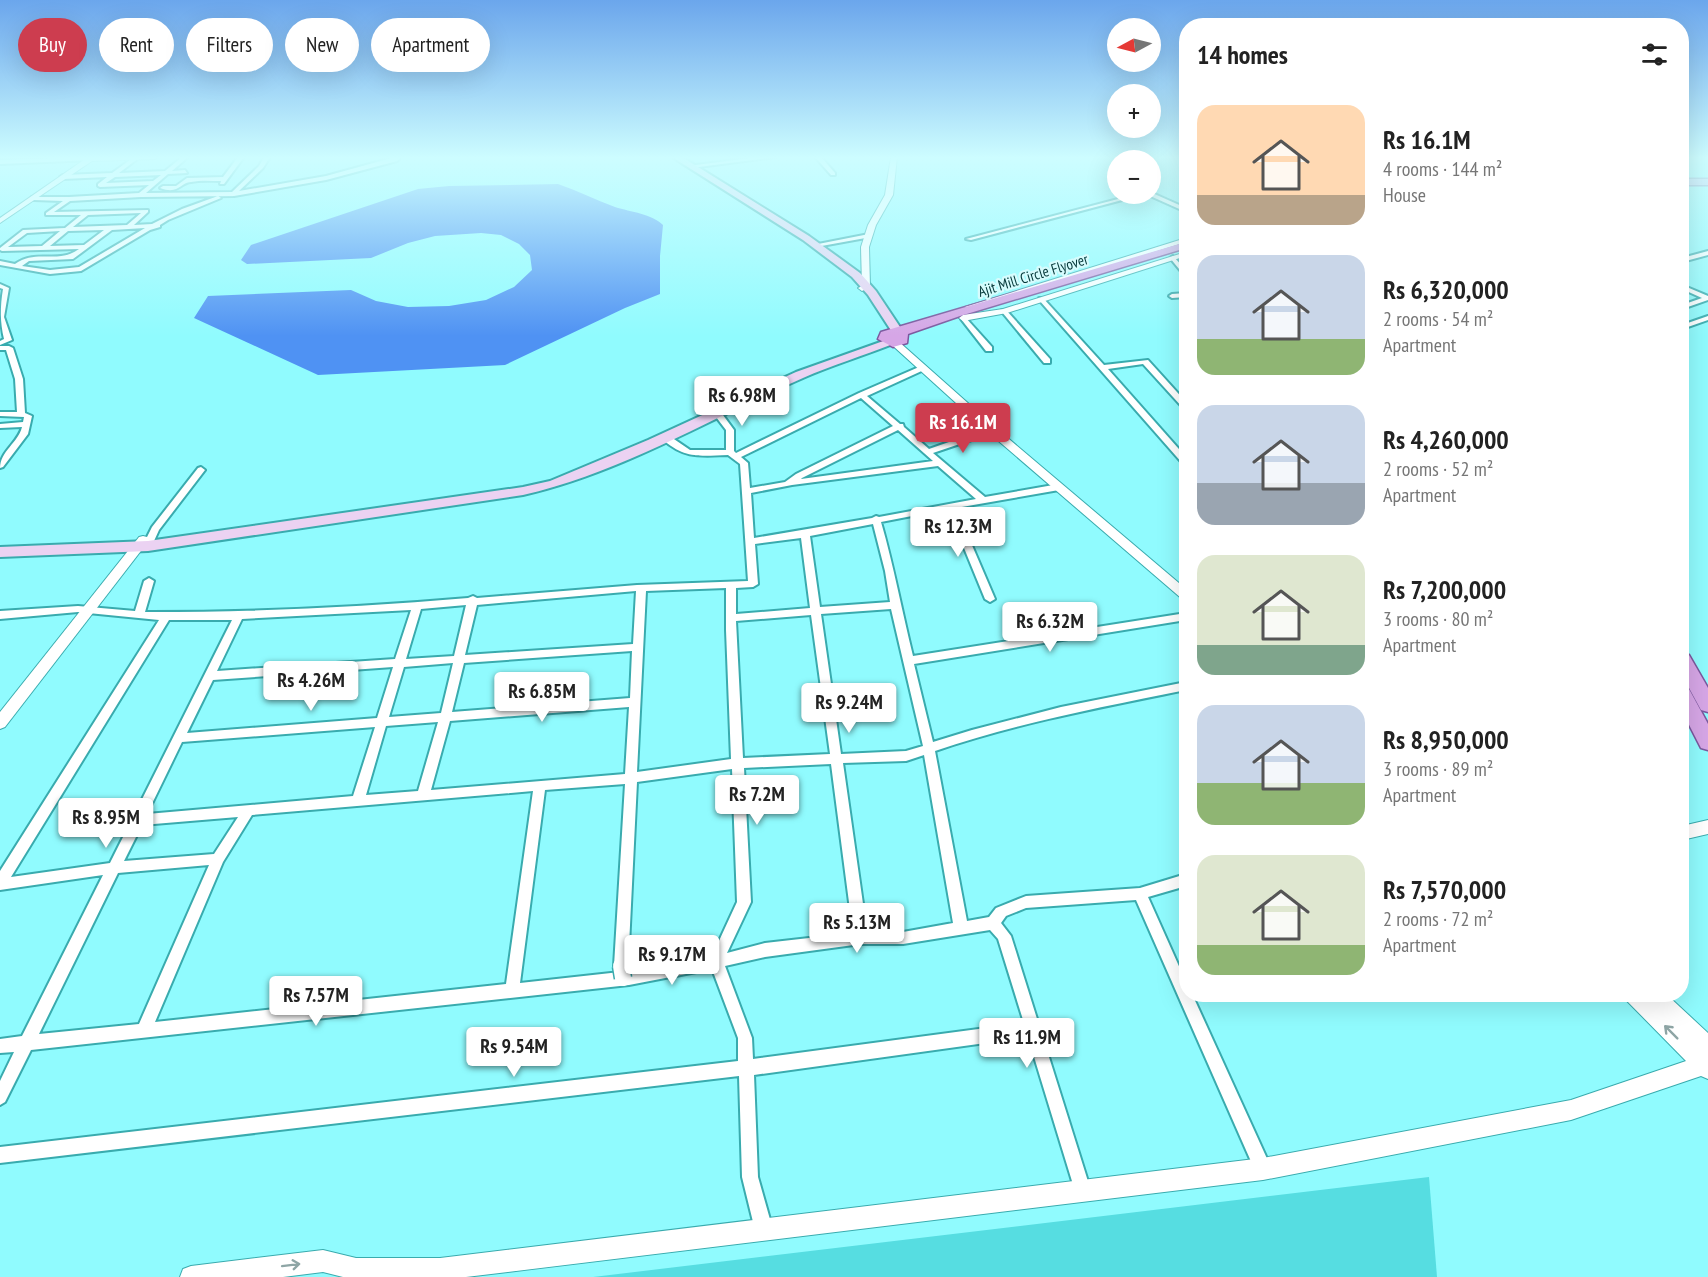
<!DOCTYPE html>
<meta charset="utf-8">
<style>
:root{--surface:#fff;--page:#f6f6f6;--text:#222;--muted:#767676;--accent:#cd3d4f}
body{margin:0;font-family:"PT Sans Narrow",sans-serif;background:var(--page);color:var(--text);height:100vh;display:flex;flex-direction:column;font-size:22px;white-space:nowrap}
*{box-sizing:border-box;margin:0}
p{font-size:20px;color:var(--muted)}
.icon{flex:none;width:33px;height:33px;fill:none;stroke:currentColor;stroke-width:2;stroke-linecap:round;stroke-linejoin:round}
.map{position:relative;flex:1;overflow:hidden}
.side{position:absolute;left:1179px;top:18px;width:510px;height:984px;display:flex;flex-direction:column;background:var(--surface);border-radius:24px;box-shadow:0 6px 24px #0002}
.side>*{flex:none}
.banner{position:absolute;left:18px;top:18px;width:570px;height:54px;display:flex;gap:12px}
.needle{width:39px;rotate:263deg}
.controls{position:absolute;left:1107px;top:18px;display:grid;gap:12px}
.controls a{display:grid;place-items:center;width:54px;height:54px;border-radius:50%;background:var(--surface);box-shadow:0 6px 24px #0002;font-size:30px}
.price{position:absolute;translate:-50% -51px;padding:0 14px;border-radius:6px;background:#fff;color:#222;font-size:20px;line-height:39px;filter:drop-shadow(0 2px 3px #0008)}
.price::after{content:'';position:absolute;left:50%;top:36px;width:18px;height:14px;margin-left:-9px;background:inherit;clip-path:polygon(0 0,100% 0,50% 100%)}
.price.current{background:var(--accent);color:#fff}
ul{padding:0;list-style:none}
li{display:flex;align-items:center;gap:18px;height:150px;padding:0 18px}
li span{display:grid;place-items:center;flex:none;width:168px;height:120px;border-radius:18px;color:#555}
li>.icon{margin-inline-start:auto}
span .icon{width:72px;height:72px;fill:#fffc;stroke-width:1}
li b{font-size:26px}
h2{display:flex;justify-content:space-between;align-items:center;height:72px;padding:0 18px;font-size:26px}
.pill{padding:0 21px;border-radius:27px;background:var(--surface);box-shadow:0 6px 24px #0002;font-size:21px;line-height:54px}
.pill.current{background:var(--accent);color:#fff}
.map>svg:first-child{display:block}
.green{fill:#56dde1}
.water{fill:#4f92f3}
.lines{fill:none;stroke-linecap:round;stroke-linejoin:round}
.minor-casing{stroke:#39abae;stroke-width:4}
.tertiary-casing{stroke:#39abae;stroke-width:2}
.secondary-casing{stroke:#39abae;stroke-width:4}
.primary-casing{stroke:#7b589e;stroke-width:3}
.minor{fill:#fff;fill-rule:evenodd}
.tertiary{fill:#fff;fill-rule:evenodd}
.secondary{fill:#ebd2f2;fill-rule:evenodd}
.primary{fill:#d6a6e6;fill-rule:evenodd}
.minor-bridge-casing{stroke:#39abae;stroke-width:19;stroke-linecap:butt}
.minor-bridge{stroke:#fff;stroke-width:16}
.oneway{stroke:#8ea5a5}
.labels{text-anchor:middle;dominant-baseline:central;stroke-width:4.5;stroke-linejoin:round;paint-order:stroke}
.far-street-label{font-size:15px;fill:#043738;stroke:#d6fcfd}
</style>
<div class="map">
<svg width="1708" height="1277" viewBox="0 0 1708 1277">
<rect width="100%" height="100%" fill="#90fbfe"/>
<path class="green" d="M1429,1177L1437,1277H593Z"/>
<path class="water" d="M558,184C578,191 596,200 615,207C631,212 652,214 663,225L660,256V294L625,308L505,365L318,375L194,318L208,296L351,290L376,301L408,307L449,306L486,300L514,287L532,270L530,255L519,244L501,235L481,233L435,236L408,243L371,258L247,264L241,260L251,245L418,189L449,186Z"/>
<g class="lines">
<defs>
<g id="minor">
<path d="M90,157L92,160L0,164V160Z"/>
<path d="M134,157H140L119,173L165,171L182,157H188L172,171L185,170L187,173L168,174L146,193L232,192L259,166L264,157H270L263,168L239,191L326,176L395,157H401L397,161L326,180L234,196L141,197L70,201L54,212L148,210V212L134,225L152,224L182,209L218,196L221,198L168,220L160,225V227L150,230L81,271L50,274L0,265V261L15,264C38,248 57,265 79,249L2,251L0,250V248L23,230L65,228L81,215H46V213L63,201L34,200L31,198L32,197H69L139,193L149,185L100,187L98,186V184L107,177L63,179L60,177L63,175L112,173ZM161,175L153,181L106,183L115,177ZM141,213L127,225L73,227L88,215ZM145,228L79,267L50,270L22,266L29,261L73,259L112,230ZM104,230L84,245L50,246L68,231ZM60,231L42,246L8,247L27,233Z"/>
<path d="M238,157H244L224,184H220L221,181C211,181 201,180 191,182C179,183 179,195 160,188L163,186H176L187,178L223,177Z"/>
<path d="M758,157H776L691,168L688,166Z"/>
<path d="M815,157H821L835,173V175H831Z"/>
<path d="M1150,192L1186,208V212L1148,195V194Z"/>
<path d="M1137,194H1145L971,240L966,239Z"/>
<path d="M869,234L871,235V237L816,247L813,245Z"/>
<path d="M1708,251V255L1682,262V258Z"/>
<path d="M1173,256L1186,270V276L1184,275L1170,258Z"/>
<path d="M0,284L9,288L4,317L12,340L0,345V341L4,339C0,322 0,307 3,289L0,288Z"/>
<path d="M1682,285L1708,296V300L1682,309V305L1702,298L1682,289Z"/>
<path d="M1186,293V297L1172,298L1169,296L1172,294Z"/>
<path d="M1039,298H1043L1104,365L1148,360L1186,402V408H1183L1143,364L1108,369L1186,457V464H1183L1039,300Z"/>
<path d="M1002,310H1006L1050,359V363H1044L1002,312Z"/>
<path d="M1708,316V320L1682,329V325Z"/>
<path d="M961,317H965L992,347V351H986L961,319Z"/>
<path d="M0,346H9L13,348L23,379L25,413L32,416L28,434L3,467L0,468C0,451 18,443 22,427L0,428V424L23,422L24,417L0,416V412H17L15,379L6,350H0Z"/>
<path d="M919,367L926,369L867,396L900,424H903L904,427L929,449L989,428H995V432L933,453L985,497L1059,484L1063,487L1059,490L956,508L995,599L990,602L985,599L948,509L881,522C894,567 902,612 913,656L1186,613V620L914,664L933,742L972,730L1061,707L1186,682V690C1102,707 1017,723 935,751L967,921L989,917L996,908L1026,896L1140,888L1186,874V886L1148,897L1186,982V994H1192L1269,1163L1271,1169L1269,1175L1263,1177L1257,1175L1136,900L1026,908L1006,916L1001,923L1011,936L1091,1191L1089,1197L1083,1199L1077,1197L1075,1191L1028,1037L754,1075L758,1177L773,1230L770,1236L764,1239L758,1236L755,1230L742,1177L739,1076L0,1163V1147L738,1061V1038L712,969L629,985L31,1050L5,1102L0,1105V1081L14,1052L0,1053V1039L22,1036L103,875L0,890V871L159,620L78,612L0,619V611L78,606L135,611L144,581L149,578L154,581L145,612H151C257,612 363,607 468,598L473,596L477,598L637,585L748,581L740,464L728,455C699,456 685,459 662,439V435H668L690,450H726V430L713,413L717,411H720L734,430V451L736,453L859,393ZM861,398L893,426L796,474L785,482L750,488L748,463L741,457ZM898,430L933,461L801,479L802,478ZM938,466L976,499L879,517L876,516L872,518L754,538L751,493L792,485ZM873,524L885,571L890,602L820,607L810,536ZM801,538L810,608L736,614V588L753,587L758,584L755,544ZM726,588V630L731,759L637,772L646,591ZM636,591L633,644L465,655L477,605ZM466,605L454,656L406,659L421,609ZM891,609L923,746L906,751L841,754L821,614ZM411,610L395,659L217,671L242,619ZM811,615L830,754L743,758L736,621ZM169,620H232L110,863L11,877ZM632,651L630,698L452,712L464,663ZM453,663L441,713L389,717L404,667ZM393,667L377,718L187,733L213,680ZM629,707L625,774L431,790L450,721ZM438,722L418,791L366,795L386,726ZM375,727L353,796L147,814L182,742ZM924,755L953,923L903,932H867L843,763L906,761ZM831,764L853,933L765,943L727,953L751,902L744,768ZM732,769L737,902L712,956L626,971L628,966L637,782ZM625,784L614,966L616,971L620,972L520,983L545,790ZM533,791L506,984L155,1022L223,862L252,815ZM238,817L214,854L124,861L142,825ZM209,865L139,1024L39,1034L118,873ZM990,930L998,939L1024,1023L753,1059L752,1038L725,966L765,957L861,944H903Z"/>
<path d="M201,467L205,470L159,530L154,541H148L146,539L152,527L198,468Z"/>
</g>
<g id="tertiary">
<path d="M88,157H158L155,159L92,161L0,223V218Z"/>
<path d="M891,157H897L893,195L876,225L869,247L870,287L862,291L858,288L862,286L861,247L868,225L885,195Z"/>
<path d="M1186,238V242L972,309L965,307Z"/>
<path d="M1186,252V256L1007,313L963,321L959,318L963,315L1003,309Z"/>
<path d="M892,341H898L996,428L1186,589V599L1181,598L988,432L892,345Z"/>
<path d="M143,536L147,537L149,540L147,543L5,727L0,729V712L139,537Z"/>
<path d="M1708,820V834L1682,840V826Z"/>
<path d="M1624,994H1666L1708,1033V1079L1701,1076L1571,1120L1263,1180L466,1277H343L323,1272L283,1277H180L183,1269L191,1266L323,1250L356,1258H440L1263,1158L1571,1100L1686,1061L1626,1000Z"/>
</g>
<g id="secondary">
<path d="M672,157H682L809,236L860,273L876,291L904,333L902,335H894L868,295L852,277L803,240Z"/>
<path d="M889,339L893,340V344C863,356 832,365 803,378C711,418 621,473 523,495L148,551L0,557V547L148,541L523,487L550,481L648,440L796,372Z"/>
</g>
<g id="primary">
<rect x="1682" y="179" width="26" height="6"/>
<path d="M1186,242V248L960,316L908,334L907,343L893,347L878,339L881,332Z"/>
<path d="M1682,653L1689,655L1708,688V712L1701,710L1682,675Z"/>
<path d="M1682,687L1689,689L1708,724V750L1701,748L1682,711Z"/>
</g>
</defs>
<use href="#minor" class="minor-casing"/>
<use href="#tertiary" class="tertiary-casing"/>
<use href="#secondary" class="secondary-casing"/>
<use href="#primary" class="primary-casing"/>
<use href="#minor" class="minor"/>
<use href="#tertiary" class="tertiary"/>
<use href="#secondary" class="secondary"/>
<use href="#primary" class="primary"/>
<defs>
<path id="minor-bridge" d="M621,966L623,978"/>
</defs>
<use href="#minor-bridge" class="minor-bridge-casing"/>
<use href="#minor-bridge" class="minor-bridge"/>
</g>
<defs><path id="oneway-shaft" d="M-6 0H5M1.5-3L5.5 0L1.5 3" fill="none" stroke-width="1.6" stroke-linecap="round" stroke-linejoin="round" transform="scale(1.5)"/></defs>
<g class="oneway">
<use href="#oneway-shaft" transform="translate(1671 1032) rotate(-135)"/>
<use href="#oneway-shaft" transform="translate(291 1265) rotate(-7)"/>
</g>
<linearGradient id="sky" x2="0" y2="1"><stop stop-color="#6ba6ec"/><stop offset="0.47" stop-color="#cdfdff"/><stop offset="1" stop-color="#cdfdff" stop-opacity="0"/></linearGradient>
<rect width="1708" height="336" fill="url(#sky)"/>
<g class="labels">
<g class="far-street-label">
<text transform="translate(1033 275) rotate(-17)">Ajit Mill Circle Flyover</text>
</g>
</g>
</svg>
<div class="controls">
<a><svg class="needle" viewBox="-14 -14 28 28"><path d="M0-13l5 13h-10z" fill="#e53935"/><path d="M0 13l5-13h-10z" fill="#767676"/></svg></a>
<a>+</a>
<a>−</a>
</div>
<b class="price" style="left:742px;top:427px">Rs 6.98M</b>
<b class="price current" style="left:963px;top:454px">Rs 16.1M</b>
<b class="price" style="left:958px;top:558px">Rs 12.3M</b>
<b class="price" style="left:1050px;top:653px">Rs 6.32M</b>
<b class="price" style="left:311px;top:712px">Rs 4.26M</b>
<b class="price" style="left:542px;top:723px">Rs 6.85M</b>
<b class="price" style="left:849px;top:734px">Rs 9.24M</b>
<b class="price" style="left:757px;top:826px">Rs 7.2M</b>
<b class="price" style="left:106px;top:849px">Rs 8.95M</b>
<b class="price" style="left:857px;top:954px">Rs 5.13M</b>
<b class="price" style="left:672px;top:986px">Rs 9.17M</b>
<b class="price" style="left:316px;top:1027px">Rs 7.57M</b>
<b class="price" style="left:1027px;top:1069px">Rs 11.9M</b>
<b class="price" style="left:514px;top:1078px">Rs 9.54M</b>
<div class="banner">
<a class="pill current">Buy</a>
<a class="pill">Rent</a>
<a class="pill">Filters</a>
<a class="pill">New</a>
<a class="pill">Apartment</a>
</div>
<section class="side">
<h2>14 homes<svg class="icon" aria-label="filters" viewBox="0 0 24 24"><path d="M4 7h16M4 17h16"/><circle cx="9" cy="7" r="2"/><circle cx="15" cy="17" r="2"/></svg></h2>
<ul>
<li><span style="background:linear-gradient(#ffd9b3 75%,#b9a48a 0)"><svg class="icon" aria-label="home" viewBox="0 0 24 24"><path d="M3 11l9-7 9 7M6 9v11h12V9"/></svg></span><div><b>Rs 16.1M</b><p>4 rooms · 144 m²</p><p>House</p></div></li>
<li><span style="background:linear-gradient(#c9d6e8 70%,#8fb573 0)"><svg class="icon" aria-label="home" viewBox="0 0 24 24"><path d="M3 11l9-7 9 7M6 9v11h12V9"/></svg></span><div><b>Rs 6,320,000</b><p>2 rooms · 54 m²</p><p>Apartment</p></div></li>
<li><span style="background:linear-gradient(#c9d6e8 65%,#9aa5b1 0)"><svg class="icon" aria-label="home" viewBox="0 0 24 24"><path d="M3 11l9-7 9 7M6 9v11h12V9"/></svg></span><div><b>Rs 4,260,000</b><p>2 rooms · 52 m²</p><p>Apartment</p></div></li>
<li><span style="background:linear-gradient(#dfe7d0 75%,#7fa58c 0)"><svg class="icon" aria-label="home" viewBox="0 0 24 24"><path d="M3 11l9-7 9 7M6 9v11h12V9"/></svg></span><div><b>Rs 7,200,000</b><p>3 rooms · 80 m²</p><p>Apartment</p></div></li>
<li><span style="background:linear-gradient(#c9d6e8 65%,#8fb573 0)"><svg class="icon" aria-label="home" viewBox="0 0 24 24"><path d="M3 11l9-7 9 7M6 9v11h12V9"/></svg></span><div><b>Rs 8,950,000</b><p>3 rooms · 89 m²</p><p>Apartment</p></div></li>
<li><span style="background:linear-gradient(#dfe7d0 75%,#8fb573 0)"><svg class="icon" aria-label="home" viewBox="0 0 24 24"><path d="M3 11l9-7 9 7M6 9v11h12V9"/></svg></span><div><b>Rs 7,570,000</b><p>2 rooms · 72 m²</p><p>Apartment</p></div></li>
</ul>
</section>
</div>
